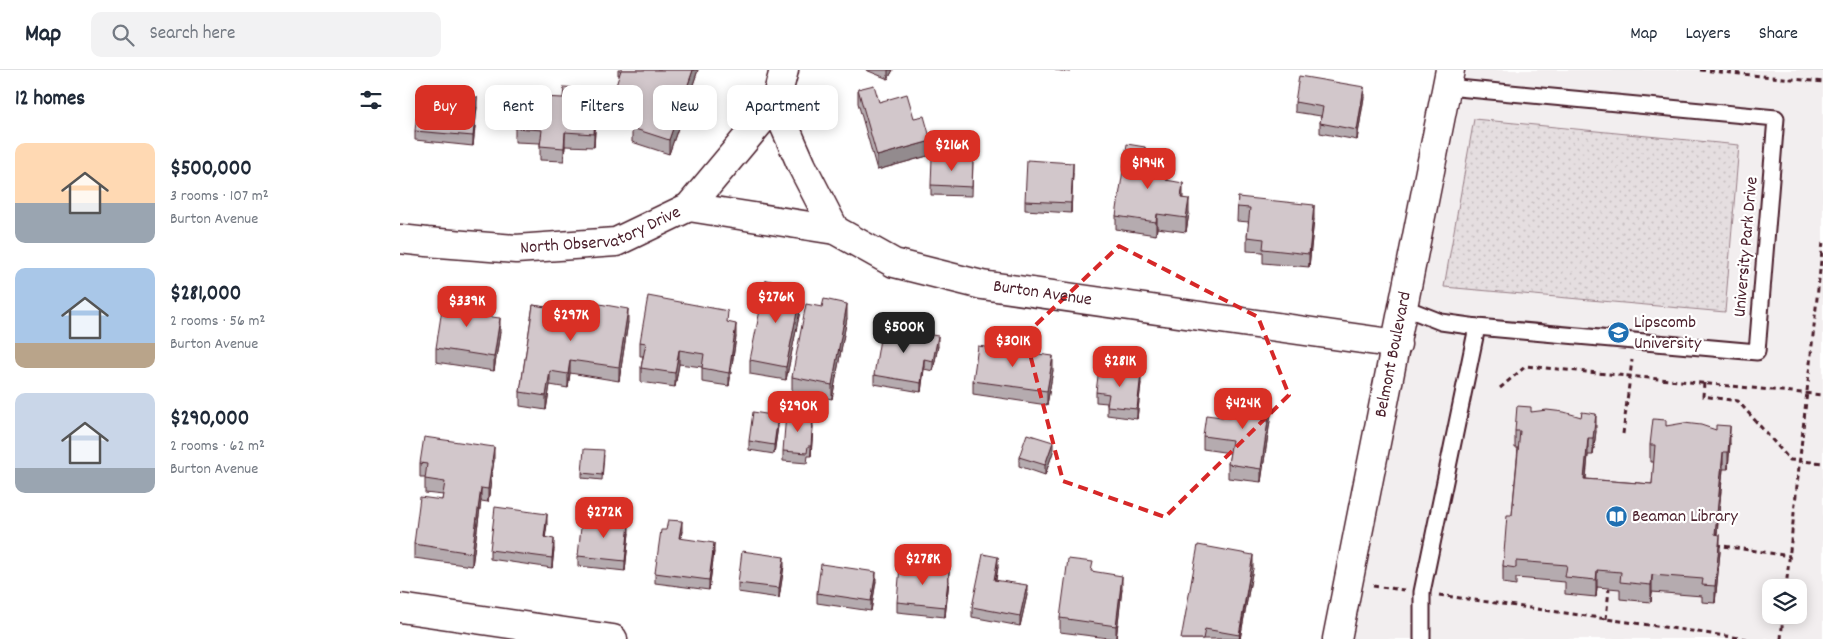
<!DOCTYPE html>
<meta charset="utf-8">
<style>
:root{--surface:#fff;--page:#f2f2f3;--text:#1f2937;--muted:#747a83;--line:#e0e1e3;--accent:#d93025}
body{margin:0;font-family:Dekko,sans-serif;background:var(--page);color:var(--text);height:100vh;display:flex;flex-direction:column;font-size:19px;white-space:nowrap}
*{box-sizing:border-box;margin:0}
p{font-size:16px;color:var(--muted)}
.icon{flex:none;width:28px;height:28px;fill:none;stroke:currentColor;stroke-width:2;stroke-linecap:round;stroke-linejoin:round}
.map{position:relative;flex:1;overflow:hidden}
.side{display:flex;flex-direction:column;background:var(--surface);width:400px}
.side>*{flex:none}
.top-card{position:absolute;left:15px;top:15px;width:475px;height:45px;display:flex;gap:10px}
.buttons{position:absolute;left:1362px;top:509px;display:grid;gap:10px}
.buttons a{display:grid;place-items:center;width:45px;height:45px;border-radius:10px;background:var(--surface);box-shadow:0 2px 12px #0003;font-size:25px}
.price{position:absolute;translate:-50% -42px;padding:0 11px;border-radius:10px;background:var(--accent);color:#fff;font-size:16px;line-height:32px;filter:drop-shadow(0 1px 2px #0008)}
.price::after{content:'';position:absolute;left:50%;top:30px;width:15px;height:11px;margin-left:-8px;background:inherit;clip-path:polygon(0 0,100% 0,50% 100%)}
.price.selected{background:#222;color:#fff}
ul{padding:0;list-style:none}
li{display:flex;align-items:center;gap:15px;height:125px;padding:0 15px}
li span{display:grid;place-items:center;flex:none;width:140px;height:100px;border-radius:10px;color:#555}
li>.icon{margin-inline-start:auto}
span .icon{width:60px;height:60px;fill:#fffc;stroke-width:1}
li b{font-size:21px}
h2{display:flex;justify-content:space-between;align-items:center;height:60px;padding:0 15px;font-size:21px}
.chip{padding:0 18px;border-radius:10px;background:var(--surface);box-shadow:0 2px 12px #0003;font-size:18px;line-height:45px}
.chip.selected{background:var(--accent);color:#fff}
header{display:flex;align-items:center;gap:30px;box-sizing:border-box;height:70px;padding:0 25px;background:var(--surface);border-bottom:1px solid var(--line)}
header strong{font-size:24px}
nav{display:flex;gap:28px;margin-inline-start:auto;font-size:18px}
.search{width:350px;height:45px;background:var(--page);display:flex;align-items:center;gap:12px;box-sizing:border-box;padding:0 18px;border-radius:10px;color:var(--muted);font-size:19px}
main{display:flex;flex:1;min-height:0}
.map>svg:first-child{display:block}
.built{fill:#f2eeef;fill-rule:evenodd}
.grass{fill:url(#grass-dots);stroke:#987e86}
.lines{fill:none;stroke-linecap:round;stroke-linejoin:round}
.lane-casing{stroke:#4a1f2b;stroke-width:19}
.street-casing{stroke:#4a1f2b;stroke-width:31}
.secondary-casing{stroke:#4a1f2b;stroke-width:31}
.path{stroke:#4a1f2b;stroke-width:3;stroke-dasharray:5 4;stroke-linecap:butt}
.lane{stroke:#fff;stroke-width:15}
.street{stroke:#fff;stroke-width:28}
.secondary{stroke:#fff;stroke-width:28}
.wall{fill:#b5abaf;stroke:#4a1f2b}
.shaded-wall{fill:#938b8e;stroke:#4a1f2b}
.building{fill:#d2c7cb;stroke:#4a1f2b}
.marked{fill:none;stroke:#d62828;stroke-width:4;stroke-dasharray:10 6;stroke-linejoin:round}
.labels{text-anchor:middle;dominant-baseline:central;stroke-width:4.5;stroke-linejoin:round;paint-order:stroke}
.street-label{font-size:18px;fill:#4a1f2b;stroke:#fff}
.poi-label{font-size:18px;fill:#4a1f2b;stroke:#fff;text-anchor:start}
</style>
<header>
<strong>Map</strong>
<div class="search"><svg class="icon" aria-label="search" viewBox="0 0 24 24"><circle cx="10" cy="10" r="6"/><path d="M15 15l6 6"/></svg>Search here</div>
<nav><a>Map</a><a>Layers</a><a>Share</a></nav>
</header>
<main>
<section class="side">
<h2>12 homes<svg class="icon" aria-label="filters" viewBox="0 0 24 24"><path d="M4 7h16M4 17h16"/><circle cx="9" cy="7" r="2"/><circle cx="15" cy="17" r="2"/></svg></h2>
<ul>
<li><span style="background:linear-gradient(#ffd9b3 60%,#9aa5b1 0)"><svg class="icon" aria-label="home" viewBox="0 0 24 24"><path d="M3 11l9-7 9 7M6 9v11h12V9"/></svg></span><div><b>$500,000</b><p>3 rooms · 107 m²</p><p>Burton Avenue</p></div></li>
<li><span style="background:linear-gradient(#a9c7e8 75%,#b9a48a 0)"><svg class="icon" aria-label="home" viewBox="0 0 24 24"><path d="M3 11l9-7 9 7M6 9v11h12V9"/></svg></span><div><b>$281,000</b><p>2 rooms · 56 m²</p><p>Burton Avenue</p></div></li>
<li><span style="background:linear-gradient(#c9d6e8 75%,#9aa5b1 0)"><svg class="icon" aria-label="home" viewBox="0 0 24 24"><path d="M3 11l9-7 9 7M6 9v11h12V9"/></svg></span><div><b>$290,000</b><p>2 rooms · 62 m²</p><p>Burton Avenue</p></div></li>
</ul>
</section>
<div class="map">
<svg width="1423" height="569" viewBox="0 0 1423 569">
<defs>
<pattern id="grass-dots" width="8" height="8" patternUnits="userSpaceOnUse" patternTransform="scale(1.25)"><rect width="8" height="8" fill="#e5dee0"/><path d="M2 2h.1M6 6h.1" fill="none" stroke="#c6bec0" stroke-width="1.8" stroke-linecap="round"/></pattern>
</defs>
<rect width="100%" height="100%" fill="#fff"/>
<filter id="ink" filterUnits="userSpaceOnUse"><feTurbulence type="fractalNoise" baseFrequency=".02" numOctaves="2"/><feDisplacementMap in="SourceGraphic" scale="10" xChannelSelector="R" yChannelSelector="G"/><feConvolveMatrix kernelMatrix="1 2 1 2 8 2 1 2 1" color-interpolation-filters="sRGB"/></filter>
<g filter="url(#ink)">
<path class="built" d="M1067,0H1423V569H949ZM1371,518H1399V545H1371Z"/>
<path class="grass" d="M1074,49L1339,75L1325,242L1044,217Z"/>
<g class="lines">
<defs>
<g id="lane">
<path d="M1003,237L1041,252L1077,257L1357,282L1376,48L1047,17"/>
<path d="M1022,569V522L1077,257"/>
</g>
<g id="street">
<path id="s1" d="M375,34L402,96L435,160L494,193L582,215L997,274"/>
<path d="M289,137L435,160"/>
<path id="s2" d="M0,169L27,172L116,179L216,172L289,137L375,34L384,0"/>
<path d="M0,538L213,569"/>
</g>
<g id="secondary">
<path id="s3" d="M937,569L1050,0"/>
</g>
</defs>
<use href="#lane" class="lane-casing"/>
<use href="#street" class="street-casing"/>
<use href="#secondary" class="secondary-casing"/>
<g class="path">
<path d="M1300,0L1423,12"/>
<path d="M1304,313L1303,326L1338,331L1390,390L1423,393"/>
<path d="M1100,318L1126,296L1423,325"/>
<path d="M1223,364L1232,290"/>
<path d="M1316,475L1390,486"/>
<path d="M973,516L1004,520"/>
<path d="M1386,518L1423,172"/>
<path d="M1039,525L1347,569"/>
<path d="M1206,549L1209,519"/>
<path d="M1381,569L1383,545"/>
</g>
<use href="#lane" class="lane"/>
<use href="#street" class="street"/>
<use href="#secondary" class="secondary"/>
</g>
<g class="wall">
<path d="M218,0H298L269,84L232,72V58L233,52L211,45V31L220,5H218Z"/>
<path d="M466,0H493L488,9Z"/>
<path d="M655,0H670V2Z"/>
<path d="M458,19L479,32L514,48L531,85L477,100L458,33Z"/>
<path d="M964,27L957,70L920,63V53L921,46L895,42V32Z"/>
<path d="M179,30L196,45L194,77L165,76L164,91L140,90V73L115,72V58Z"/>
<path d="M77,37L73,76L15,70V61Z"/>
<path d="M573,89L572,126L531,125V115Z"/>
<path d="M745,92L768,111L783,128L789,143L786,162L757,158L756,165L716,159V146Z"/>
<path d="M673,103L671,143L625,140V131Z"/>
<path d="M838,127L914,149L909,197L863,193V182L847,181V167L849,152L837,151Z"/>
<path d="M402,231L386,310L350,304V290Z"/>
<path d="M133,235L228,252L219,311L170,303L168,318L150,315L146,340L120,336V322Z"/>
<path d="M85,246L100,262L94,301L36,292V278Z"/>
<path d="M447,248L432,329L392,321V307Z"/>
<path d="M328,252L336,267L329,316L302,312V297L279,294L275,317L241,312V298L243,286H240V272Z"/>
<path d="M538,276L533,301L524,299L521,322L474,314V305Z"/>
<path d="M653,300L647,335L573,324V311Z"/>
<path d="M741,313L737,349L707,345V333L696,332V322Z"/>
<path d="M1131,342L1196,361L1193,385H1188L1186,409L1252,414L1254,392H1250V375L1266,356L1330,373L1328,399H1323L1317,465L1320,482L1315,533L1302,532V526L1252,522L1251,532L1220,529V519L1197,517L1196,527L1165,524V512L1116,508V515L1103,513V496L1112,445L1118,378H1115V361Z"/>
<path d="M871,344L861,412L828,408V394L830,383L803,379V366L830,348Z"/>
<path d="M378,356L374,384L349,380V371Z"/>
<path d="M413,356L411,386H408L407,393L383,391V381Z"/>
<path d="M653,382L645,405L619,396V387Z"/>
<path d="M204,385L202,410L182,408V403Z"/>
<path d="M94,390L88,432L81,431L72,496L14,488V474L42,430L43,425L25,423V407H20V393Z"/>
<path d="M147,454L145,467L154,479L152,498L90,489V480Z"/>
<path d="M282,461L281,468L314,482L309,520L255,513V503Z"/>
<path d="M229,463L225,501L178,496V486Z"/>
<path d="M384,496L379,528L338,522V513Z"/>
<path d="M598,497L596,510L627,525L620,556L572,547V537Z"/>
<path d="M853,498L840,569H781Z"/>
<path d="M693,501L722,519L716,569L660,562V548Z"/>
<path d="M476,511L471,541L417,533V523Z"/>
<path d="M549,511L545,547L497,542V532Z"/>
</g>
<g class="shaded-wall">
<path d="M293,0H298L269,84V70Z"/>
<path d="M488,0H493L488,9Z"/>
<path d="M964,17V27L957,70V60Z"/>
<path d="M77,27V37L73,76V66Z"/>
<path d="M196,31V45L194,77V64Z"/>
<path d="M165,62V76L164,91V78Z"/>
<path d="M531,71V85L477,100V86Z"/>
<path d="M745,77V91L742,105V91Z"/>
<path d="M673,93V103L671,143V133Z"/>
<path d="M768,95V109L766,124V110Z"/>
<path d="M783,113V127L781,142V128Z"/>
<path d="M789,129V143L786,162V148Z"/>
<path d="M914,135V149L909,197V184Z"/>
<path d="M757,144V158L756,165V152Z"/>
<path d="M402,217V231L386,310V297Z"/>
<path d="M85,232V246H83Z"/>
<path d="M447,234V248L432,329V315Z"/>
<path d="M228,239V252L219,311V297Z"/>
<path d="M100,248V262L94,301V287Z"/>
<path d="M336,254V267L329,316V303Z"/>
<path d="M538,266V276L533,301V291Z"/>
<path d="M279,280V294L275,317V303Z"/>
<path d="M653,286V300L647,335V321Z"/>
<path d="M524,289V299L521,322V313Z"/>
<path d="M170,290V303L168,318V304Z"/>
<path d="M150,301V315L146,340V326Z"/>
<path d="M741,303V313L737,349V339Z"/>
<path d="M871,330V344L861,412V399Z"/>
<path d="M1196,344V361L1193,385V368Z"/>
<path d="M378,346V356L374,384V375Z"/>
<path d="M413,346V356L411,386V376Z"/>
<path d="M1330,356V373L1328,399V382Z"/>
<path d="M1188,368V385L1184,426V409Z"/>
<path d="M653,372V382L645,405V395Z"/>
<path d="M94,377V390L88,432V419Z"/>
<path d="M1323,382V399L1315,481V464Z"/>
<path d="M81,418V431L72,496V483Z"/>
<path d="M147,444V454L144,477V467Z"/>
<path d="M282,451V461L279,478V468Z"/>
<path d="M229,453V463L225,501V491Z"/>
<path d="M1320,465V482L1315,533V516Z"/>
<path d="M154,469V479L152,498V488Z"/>
<path d="M314,473V482L309,520V510Z"/>
<path d="M853,485V498L840,569H839Z"/>
<path d="M384,487V496L379,528V518Z"/>
<path d="M598,487V497L594,519V510Z"/>
<path d="M1197,500V517L1196,527V510Z"/>
<path d="M549,501V511L545,547V537Z"/>
<path d="M476,502V511L471,541V531Z"/>
<path d="M1252,505V522L1251,532V515Z"/>
<path d="M722,506V519L716,569V556Z"/>
<path d="M627,515V525L620,556V546Z"/>
</g>
<g class="building">
<path d="M221,0H293L269,70L232,58L237,40L211,31Z"/>
<path d="M899,6L964,17L957,60L920,53L923,37L895,32Z"/>
<path d="M474,15L479,32L507,24L514,48L524,46L531,71L477,86L458,19Z"/>
<path d="M164,17L179,18L178,30L196,31L194,64L165,62L164,78L140,76L142,60L115,58L117,26L163,28Z"/>
<path d="M19,21L77,27L73,66L15,61Z"/>
<path d="M727,74L745,77L742,91L768,95L766,110L783,113L781,128L789,129L786,148L757,144L756,152L716,146Z"/>
<path d="M532,88L573,89L572,117L531,115Z"/>
<path d="M627,90L673,93L671,133L625,131Z"/>
<path d="M838,127L914,135L909,184L863,179L864,169L847,167L850,138L837,137Z"/>
<path d="M366,210L402,217L386,297L350,290Z"/>
<path d="M44,226L85,232L83,246L100,248L94,287L36,278Z"/>
<path d="M248,226L328,241L327,252L336,254L329,303L302,298L304,284L279,280L275,303L241,298L246,273L240,272Z"/>
<path d="M424,229L447,234L432,315L392,307L406,234L422,237Z"/>
<path d="M194,233L228,239L219,297L170,290L168,304L150,301L146,326L120,322L133,235L192,244Z"/>
<path d="M482,257L538,266L533,291L524,289L521,313L474,305Z"/>
<path d="M578,276L653,286L647,321L573,311Z"/>
<path d="M699,298L741,303L737,339L707,336L709,324L696,322Z"/>
<path d="M833,325L871,330L861,399L828,394L832,370L803,366L806,345L830,348Z"/>
<path d="M1117,336L1131,337V342L1147,340L1164,342L1181,347L1182,342L1196,344L1193,368H1188L1184,409L1252,414L1255,375H1250L1253,349L1266,350V356L1284,353L1301,355L1316,360V355L1330,356L1328,382H1323L1315,464L1320,465L1315,516L1302,515L1303,509L1252,505L1251,515L1220,512L1221,502L1197,500L1196,510L1165,507L1167,495L1116,491V498L1103,496L1107,445H1112L1120,361H1115Z"/>
<path d="M353,342L378,346L374,375L349,371Z"/>
<path d="M386,344L413,346L411,376H408L407,383L383,381Z"/>
<path d="M627,364L653,372L645,395L619,387Z"/>
<path d="M24,367L94,377L88,419L81,418L72,483L14,474L20,427L42,430L45,412L25,409L27,394L20,393Z"/>
<path d="M184,379L204,380L202,405L182,403Z"/>
<path d="M95,437L147,444L144,467L154,469L152,488L90,480Z"/>
<path d="M182,448L229,453L225,491L178,486Z"/>
<path d="M268,450L282,451L279,468L314,473L309,510L255,503L261,460H266Z"/>
<path d="M798,475L853,485L839,565L805,559L803,569H781Z"/>
<path d="M342,481L384,487L379,518L338,513Z"/>
<path d="M583,484L598,487L594,510L627,515L620,546L572,537Z"/>
<path d="M668,489L693,492L691,501L722,506L716,556L660,548Z"/>
<path d="M421,494L476,502L471,531L417,523Z"/>
<path d="M500,496L549,501L545,537L497,532Z"/>
</g>
</g>
<path class="marked" d="M719,176L858,247L889,325L765,447L663,411L625,265Z"/>
<defs>
<symbol id="university-disc" viewBox="-11 -11 22 22"><circle r="9.5" fill="#1f6fb2" stroke="#fff"/><path d="M0-5L7-2L0 1L-7-2ZM-4 1L0 2.5L4 1V4Q0 6-4 4Z" fill="#fff"/></symbol>
<symbol id="library-disc" viewBox="-11 -11 22 22"><circle r="9.5" fill="#1f6fb2" stroke="#fff"/><path d="M-6-4Q-3-5.5-.7-3.5V5Q-3 3-6 4ZM6-4Q3-5.5 .7-3.5V5Q3 3 6 4Z" fill="#fff"/></symbol>
</defs>
<g fill-rule="evenodd">
<use href="#university-disc" x="1206" y="250" width="25" height="25"/>
<use href="#library-disc" x="1204" y="434" width="25" height="25"/>
</g>
<g class="labels">
<g class="street-label">
<text stroke="none"><textPath href="#s2" startOffset="204">North Observatory Drive</textPath></text>
<text transform="translate(1347 177) rotate(-85)">University Park Drive</text>
<text stroke="none"><textPath href="#s1" startOffset="359">Burton Avenue</textPath></text>
<text stroke="none"><textPath href="#s3" startOffset="290">Belmont Boulevard</textPath></text>
</g>
<g class="poi-label">
<text x="1234" y="253">Lipscomb<tspan x="1234" dy="21">University</tspan></text>
<text x="1232" y="447">Beaman Library</text>
</g>
</g>
</svg>
<div class="buttons">
<a><svg class="icon" aria-label="layers" viewBox="0 0 24 24"><path d="M12 4l9 5-9 5-9-5zM3 14l9 5 9-5"/></svg></a>
</div>
<b class="price" style="left:552px;top:102px">$216K</b>
<b class="price" style="left:748px;top:120px">$194K</b>
<b class="price" style="left:376px;top:254px">$276K</b>
<b class="price" style="left:67px;top:258px">$339K</b>
<b class="price" style="left:171px;top:272px">$297K</b>
<b class="price selected" style="left:504px;top:284px">$500K</b>
<b class="price" style="left:613px;top:298px">$301K</b>
<b class="price" style="left:720px;top:318px">$281K</b>
<b class="price" style="left:843px;top:360px">$424K</b>
<b class="price" style="left:398px;top:363px">$290K</b>
<b class="price" style="left:204px;top:469px">$272K</b>
<b class="price" style="left:523px;top:516px">$278K</b>
<div class="top-card">
<a class="chip selected">Buy</a>
<a class="chip">Rent</a>
<a class="chip">Filters</a>
<a class="chip">New</a>
<a class="chip">Apartment</a>
</div>
</div>
</main>
